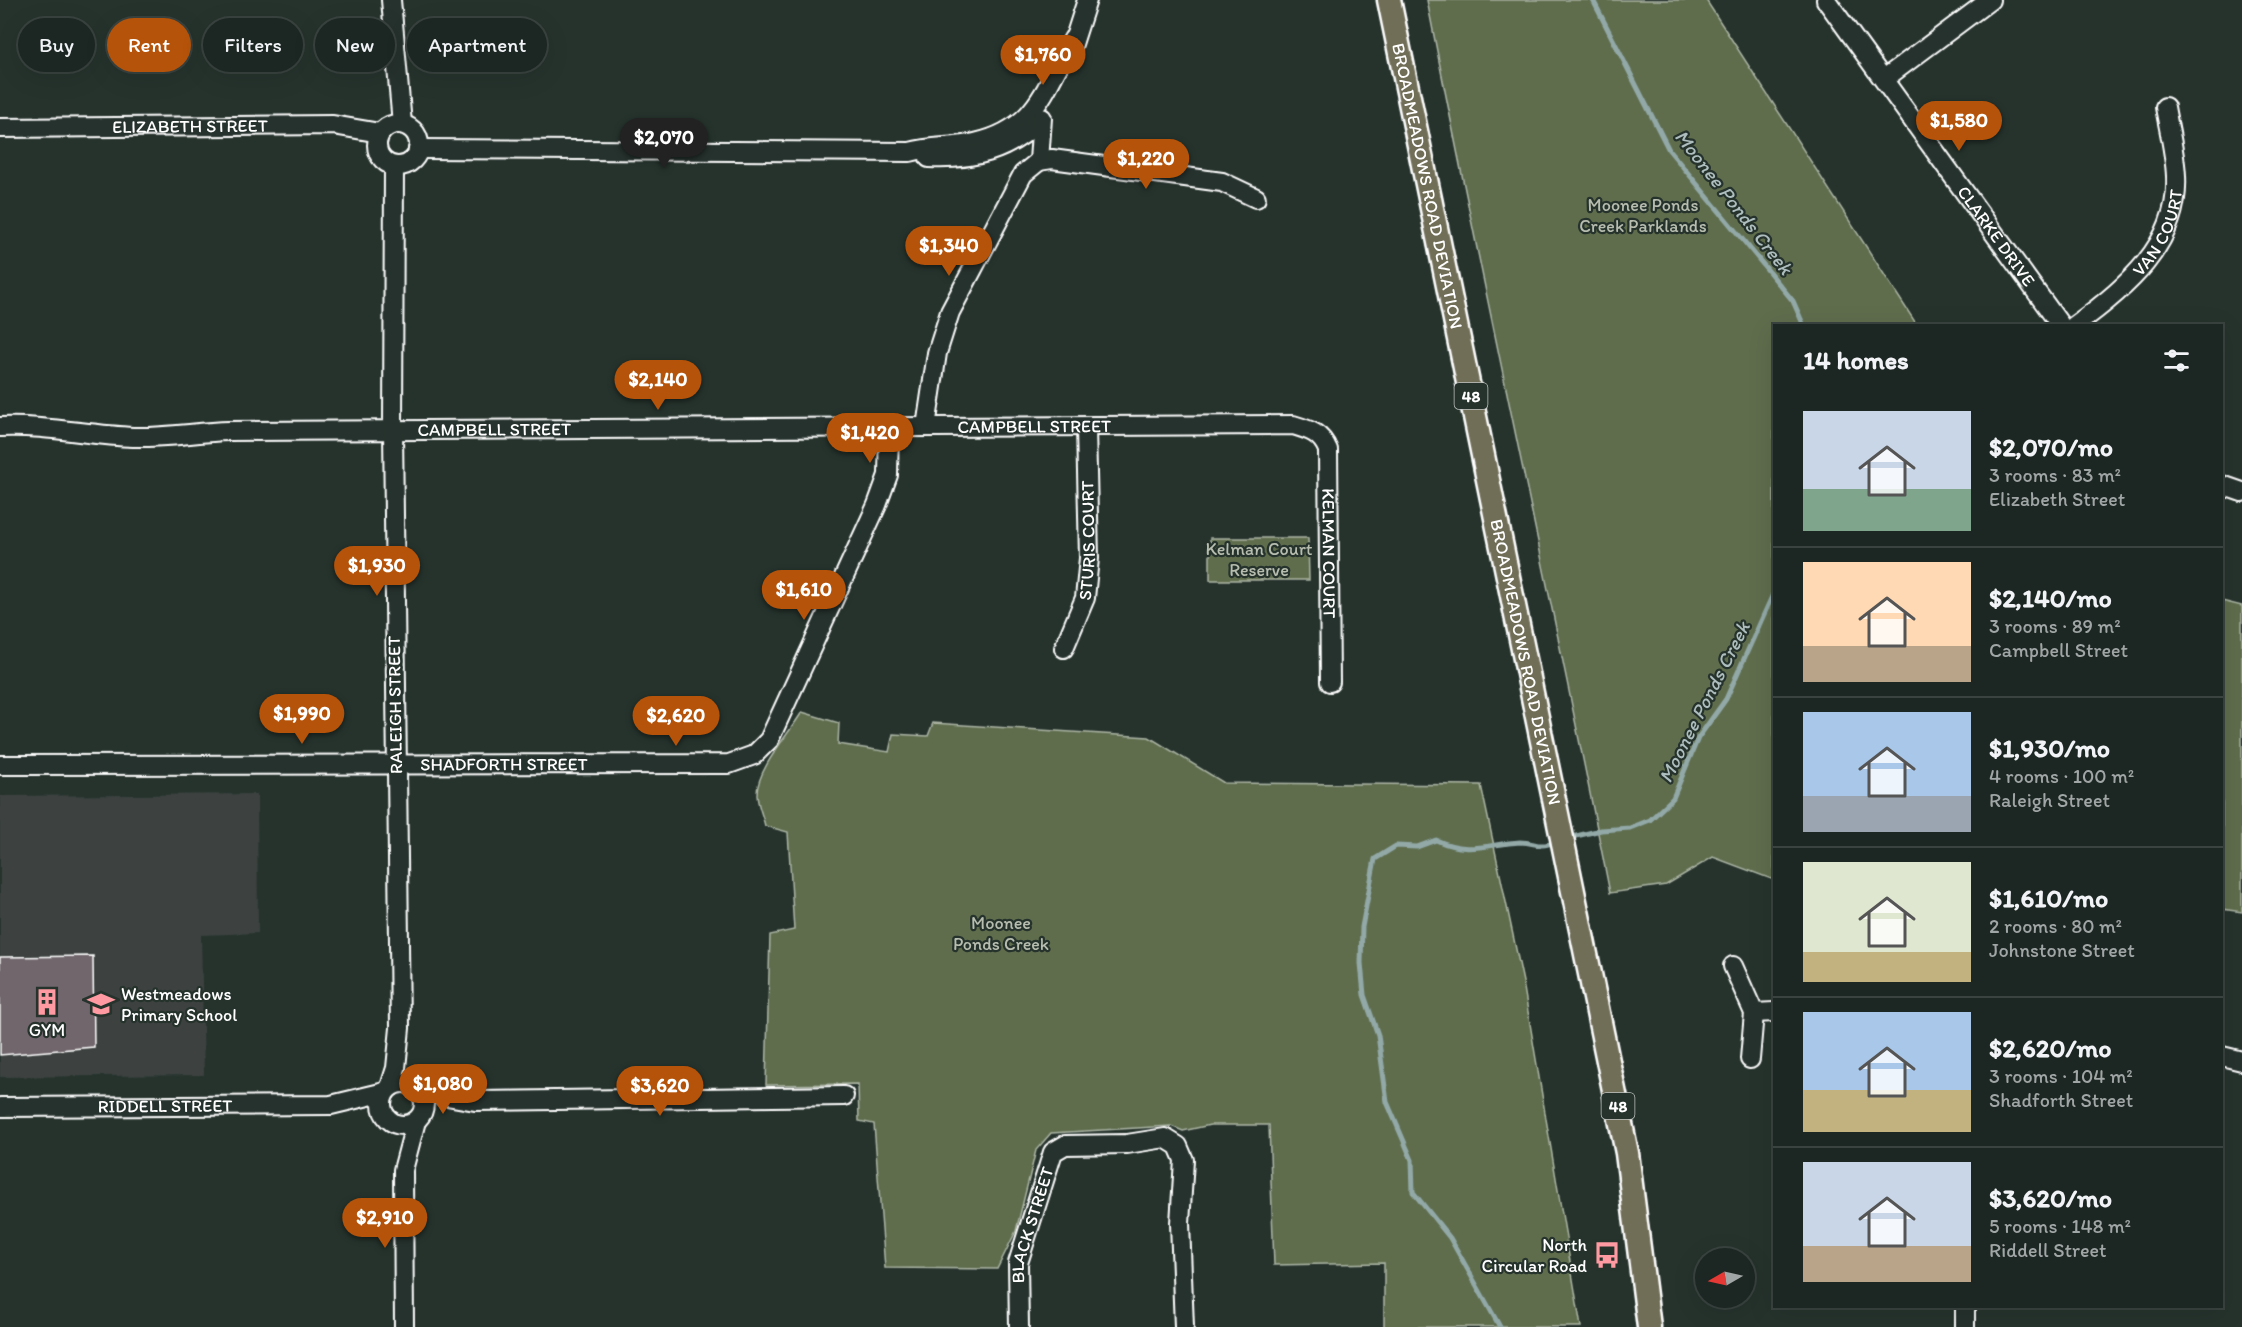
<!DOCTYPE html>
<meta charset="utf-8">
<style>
:root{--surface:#1c2622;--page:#252e2a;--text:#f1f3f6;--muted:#a0a5a5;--line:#3a4340;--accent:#b45309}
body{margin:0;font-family:Itim,sans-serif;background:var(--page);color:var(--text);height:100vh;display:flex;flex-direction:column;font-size:22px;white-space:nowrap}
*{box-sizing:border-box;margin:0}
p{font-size:20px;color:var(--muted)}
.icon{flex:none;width:33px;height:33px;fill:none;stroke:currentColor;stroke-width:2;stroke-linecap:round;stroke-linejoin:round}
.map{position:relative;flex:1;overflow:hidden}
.side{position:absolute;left:1773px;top:324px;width:450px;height:984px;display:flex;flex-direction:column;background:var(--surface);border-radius:0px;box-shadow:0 6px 24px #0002,0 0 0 2px var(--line)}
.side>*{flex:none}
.top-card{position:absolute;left:18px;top:18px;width:570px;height:54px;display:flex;gap:12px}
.needle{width:39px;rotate:261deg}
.buttons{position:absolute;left:1695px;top:1248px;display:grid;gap:12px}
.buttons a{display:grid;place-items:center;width:60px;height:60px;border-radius:50%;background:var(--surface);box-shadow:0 6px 24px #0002,0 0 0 2px var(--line);font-size:30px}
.price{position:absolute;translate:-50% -51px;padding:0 14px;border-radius:21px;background:var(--accent);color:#fff;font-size:20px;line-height:39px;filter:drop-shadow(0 2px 3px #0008)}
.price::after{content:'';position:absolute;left:50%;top:36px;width:18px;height:14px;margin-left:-9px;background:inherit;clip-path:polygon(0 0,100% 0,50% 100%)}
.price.active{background:#222;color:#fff}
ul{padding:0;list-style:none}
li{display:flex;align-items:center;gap:18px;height:150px;padding:0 30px}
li+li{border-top:2px solid var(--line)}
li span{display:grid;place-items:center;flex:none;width:168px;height:120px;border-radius:0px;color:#555}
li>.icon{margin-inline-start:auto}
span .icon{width:72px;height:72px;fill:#fffc;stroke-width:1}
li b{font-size:26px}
h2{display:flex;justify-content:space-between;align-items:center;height:72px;padding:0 30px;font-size:26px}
.chip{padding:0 21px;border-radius:27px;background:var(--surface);box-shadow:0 6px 24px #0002,0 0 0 2px var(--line);font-size:21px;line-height:54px}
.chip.active{background:var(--accent);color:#fff}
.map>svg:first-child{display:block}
.built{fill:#3c4240}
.green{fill:#5e6d4e;stroke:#aeb6a6;stroke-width:1.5}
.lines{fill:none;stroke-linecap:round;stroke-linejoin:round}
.stream{stroke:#92a9a8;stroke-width:5}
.building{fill:#70666c;stroke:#fff;stroke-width:1.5}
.minor-casing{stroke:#fff;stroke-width:22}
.major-casing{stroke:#fff;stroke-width:27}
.minor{stroke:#26332d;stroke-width:18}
.major{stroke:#716e59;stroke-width:22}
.labels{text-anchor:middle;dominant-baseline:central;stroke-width:4.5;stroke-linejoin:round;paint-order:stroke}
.shield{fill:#26332d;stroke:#bec2c0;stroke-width:1.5}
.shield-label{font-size:16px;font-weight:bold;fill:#fff}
.street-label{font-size:18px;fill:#fff;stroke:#26332d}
.park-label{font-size:18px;fill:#b7bdaf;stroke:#26332d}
.poi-label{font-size:18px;fill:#fff;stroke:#26332d;text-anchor:start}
.water-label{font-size:20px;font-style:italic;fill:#aebebe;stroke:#26332d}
</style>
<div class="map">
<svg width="2242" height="1327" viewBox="0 0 2242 1327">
<rect width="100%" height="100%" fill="#26332d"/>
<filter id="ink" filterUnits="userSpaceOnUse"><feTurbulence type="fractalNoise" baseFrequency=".0167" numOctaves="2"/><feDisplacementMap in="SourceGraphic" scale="12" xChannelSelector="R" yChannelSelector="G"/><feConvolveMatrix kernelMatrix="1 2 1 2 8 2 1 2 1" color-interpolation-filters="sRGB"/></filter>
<g filter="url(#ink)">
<path class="built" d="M257,794L258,933L201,935L204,1075L0,1077V796Z"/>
<g class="green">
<path d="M1427,0H1706L1917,325L1774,326V880L1713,857L1666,885L1610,893C1551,595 1485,298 1427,0Z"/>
<path d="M1210,538H1308L1309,580H1210Z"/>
<path d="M2222,601L2242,606V912L2222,909Z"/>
<path d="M802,712L839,723L838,744L889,752L893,734L928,736L933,723L1149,737L1224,783L1481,785L1523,982L1581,1327H1384V1263L1274,1265L1269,1125H1210L1183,1131L1171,1126L1051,1133L1036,1150L1016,1231L997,1269L885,1268L874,1124L859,1121L858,1084L766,1085L770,935L794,930L788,832L765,826C763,816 757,804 757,794C757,769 788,735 802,712Z"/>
</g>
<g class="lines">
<g class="stream">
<path d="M1593,0L1669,150L1793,301L1804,326"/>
<path d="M1568,838L1601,830L1630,828L1650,820L1673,798L1698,738L1726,699L1774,592"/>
<path d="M1500,1327L1450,1238L1413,1192L1412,1160L1387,1102L1378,1035L1364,995L1361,963L1362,927L1375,859L1396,846L1417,847L1436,840C1469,855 1487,844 1520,842C1537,842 1536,849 1556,842"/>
</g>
</g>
<path class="building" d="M93,956L94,1047L0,1055V957Z"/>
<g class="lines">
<defs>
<g id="minor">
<path d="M391,0L402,124"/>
<path id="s1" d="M1826,0L2061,326"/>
<path d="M1071,50L1087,0"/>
<path d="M1884,79L1990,0"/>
<circle cx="398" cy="145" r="21"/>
<path id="s2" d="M0,128L333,125L380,133"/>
<path d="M418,149L910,152C931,146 953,148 975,143C1038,129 1044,88 1073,39"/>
<path d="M929,158C972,160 1008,152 1040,120"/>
<path d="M1039,161L1052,159L1222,182L1256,198"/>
<path id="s3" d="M2074,326C2124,290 2180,244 2176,176C2175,153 2169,130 2165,107"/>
<path id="s4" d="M0,427C45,425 88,435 133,437C166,438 197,432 229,431L1293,425C1310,430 1321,433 1328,450L1330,682"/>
<path d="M926,427L937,353L950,312L1023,174L1039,161L1042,118"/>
<path d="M2222,485L2242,492"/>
<path id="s5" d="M1064,648L1085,598L1089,558L1086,428"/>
<path id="s6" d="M0,765L729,764L754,755L769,740L877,505L888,475L889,428"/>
<path d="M1733,966L1754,1013L1750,1059"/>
<path d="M1754,1013L1774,1012"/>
<path d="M2222,1056L2242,1061"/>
<circle cx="403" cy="1104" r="21"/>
<path d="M390,1087L396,1068L400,1028L393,430L394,166"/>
<path d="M419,1091L475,1101L844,1096"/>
<path id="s7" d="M0,1107L331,1105L385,1092"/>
<path d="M404,1327L403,1170L416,1121"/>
<path id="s8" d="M1019,1327L1018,1263L1053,1152L1065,1145L1127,1144L1165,1138L1178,1146L1184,1160L1180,1223L1184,1327"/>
<path d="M1965,1327V1306"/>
</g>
<g id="major">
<path id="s9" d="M1389,0L1627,1153L1649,1327"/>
</g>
</defs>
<use href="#minor" class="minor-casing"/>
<use href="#major" class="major-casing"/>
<use href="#minor" class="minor"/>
<use href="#major" class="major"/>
</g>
</g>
<defs>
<symbol id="building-bare" viewBox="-9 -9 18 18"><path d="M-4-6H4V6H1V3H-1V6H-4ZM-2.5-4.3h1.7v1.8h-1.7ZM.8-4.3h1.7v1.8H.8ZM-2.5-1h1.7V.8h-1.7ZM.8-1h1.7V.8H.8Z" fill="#ff9aa2" stroke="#26332d" stroke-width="2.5" paint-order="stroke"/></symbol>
<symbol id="school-bare" viewBox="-9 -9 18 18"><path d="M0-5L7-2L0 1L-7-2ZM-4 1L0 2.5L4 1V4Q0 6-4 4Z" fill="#ff9aa2" stroke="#26332d" stroke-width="2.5" paint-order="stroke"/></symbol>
<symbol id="bus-bare" viewBox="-9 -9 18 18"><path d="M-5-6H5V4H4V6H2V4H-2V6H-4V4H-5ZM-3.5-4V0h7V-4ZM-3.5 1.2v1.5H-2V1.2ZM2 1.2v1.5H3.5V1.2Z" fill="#ff9aa2" stroke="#26332d" stroke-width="2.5" paint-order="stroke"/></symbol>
</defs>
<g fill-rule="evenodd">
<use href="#building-bare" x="28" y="983" width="38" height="38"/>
<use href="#school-bare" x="82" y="985" width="38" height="38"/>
<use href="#bus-bare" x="1588" y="1236" width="38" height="38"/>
</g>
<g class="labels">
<g class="shield">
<rect x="1454.5" y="383" width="33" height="26" rx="4.5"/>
<rect x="1601.5" y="1093" width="33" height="26" rx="4.5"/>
</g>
<g class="shield-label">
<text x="1471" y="396">48</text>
<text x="1618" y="1106">48</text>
</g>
<g class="street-label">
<text stroke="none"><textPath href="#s2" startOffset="190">ELIZABETH STREET</textPath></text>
<text stroke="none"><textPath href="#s9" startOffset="190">BROADMEADOWS ROAD DEVIATION</textPath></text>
<text stroke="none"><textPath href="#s3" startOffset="129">VAN COURT</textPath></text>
<text stroke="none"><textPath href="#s1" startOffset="291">CLARKE DRIVE</textPath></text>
<text stroke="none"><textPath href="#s4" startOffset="1035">CAMPBELL STREET</textPath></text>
<text stroke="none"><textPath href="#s4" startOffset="495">CAMPBELL STREET</textPath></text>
<text stroke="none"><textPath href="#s5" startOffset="112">STURIS COURT</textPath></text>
<text stroke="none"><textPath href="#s4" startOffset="1442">KELMAN COURT</textPath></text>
<text stroke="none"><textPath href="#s9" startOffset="676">BROADMEADOWS ROAD DEVIATION</textPath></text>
<text transform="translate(395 705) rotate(-91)">RALEIGH STREET</text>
<text stroke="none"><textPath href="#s6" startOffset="504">SHADFORTH STREET</textPath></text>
<text stroke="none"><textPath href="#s7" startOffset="165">RIDDELL STREET</textPath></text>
<text stroke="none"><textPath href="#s8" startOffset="104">BLACK STREET</textPath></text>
</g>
<g class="park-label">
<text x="1643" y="205">Moonee Ponds<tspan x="1643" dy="21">Creek Parklands</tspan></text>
<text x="1259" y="549">Kelman Court<tspan x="1259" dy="21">Reserve</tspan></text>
<text x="1001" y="923">Moonee<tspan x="1001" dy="21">Ponds Creek</tspan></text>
</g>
<g class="poi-label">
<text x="121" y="994">Westmeadows<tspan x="121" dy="21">Primary School</tspan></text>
<text x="47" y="1030" text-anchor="middle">GYM</text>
<text x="1587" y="1245" text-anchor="end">North<tspan x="1587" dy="21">Circular Road</tspan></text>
</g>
<g class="water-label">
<text transform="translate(1734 202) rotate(52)">Moonee Ponds Creek</text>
<text transform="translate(1704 702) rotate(-63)">Moonee Ponds Creek</text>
</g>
</g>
</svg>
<div class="buttons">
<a><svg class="needle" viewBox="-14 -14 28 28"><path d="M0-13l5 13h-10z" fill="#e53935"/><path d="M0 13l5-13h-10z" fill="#a0a5a5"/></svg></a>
</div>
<b class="price" style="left:1043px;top:86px">$1,760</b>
<b class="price" style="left:1959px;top:152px">$1,580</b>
<b class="price active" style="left:664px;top:169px">$2,070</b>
<b class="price" style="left:1146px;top:190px">$1,220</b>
<b class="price" style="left:949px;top:277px">$1,340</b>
<b class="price" style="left:658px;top:411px">$2,140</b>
<b class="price" style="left:870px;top:464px">$1,420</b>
<b class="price" style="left:377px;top:597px">$1,930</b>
<b class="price" style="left:804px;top:621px">$1,610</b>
<b class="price" style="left:302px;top:745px">$1,990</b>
<b class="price" style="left:676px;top:747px">$2,620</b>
<b class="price" style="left:443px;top:1115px">$1,080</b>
<b class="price" style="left:660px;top:1117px">$3,620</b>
<b class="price" style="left:385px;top:1249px">$2,910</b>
<div class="top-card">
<a class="chip">Buy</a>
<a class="chip active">Rent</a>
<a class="chip">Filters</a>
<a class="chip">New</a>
<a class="chip">Apartment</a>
</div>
<section class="side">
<h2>14 homes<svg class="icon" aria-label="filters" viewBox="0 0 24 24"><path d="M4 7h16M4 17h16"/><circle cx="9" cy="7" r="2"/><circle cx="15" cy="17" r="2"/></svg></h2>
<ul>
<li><span style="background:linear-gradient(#c9d6e8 65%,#7fa58c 0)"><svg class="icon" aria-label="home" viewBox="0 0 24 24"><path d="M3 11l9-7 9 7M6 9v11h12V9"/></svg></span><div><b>$2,070/mo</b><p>3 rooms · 83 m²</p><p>Elizabeth Street</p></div></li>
<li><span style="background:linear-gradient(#ffd9b3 70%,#b9a48a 0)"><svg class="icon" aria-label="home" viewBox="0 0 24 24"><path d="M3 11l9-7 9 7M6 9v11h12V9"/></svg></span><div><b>$2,140/mo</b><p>3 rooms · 89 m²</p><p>Campbell Street</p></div></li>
<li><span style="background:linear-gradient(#a9c7e8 70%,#9aa5b1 0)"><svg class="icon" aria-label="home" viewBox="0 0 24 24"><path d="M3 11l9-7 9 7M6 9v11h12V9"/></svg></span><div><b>$1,930/mo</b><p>4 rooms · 100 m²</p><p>Raleigh Street</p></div></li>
<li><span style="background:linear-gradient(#dfe7d0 75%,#c2b280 0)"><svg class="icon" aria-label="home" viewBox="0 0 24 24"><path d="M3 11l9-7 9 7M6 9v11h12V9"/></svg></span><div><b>$1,610/mo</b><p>2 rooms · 80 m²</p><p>Johnstone Street</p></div></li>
<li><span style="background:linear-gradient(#a9c7e8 65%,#c2b280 0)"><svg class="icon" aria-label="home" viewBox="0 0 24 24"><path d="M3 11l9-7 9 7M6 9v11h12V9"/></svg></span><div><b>$2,620/mo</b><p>3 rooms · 104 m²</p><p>Shadforth Street</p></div></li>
<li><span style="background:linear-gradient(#c9d6e8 70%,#b9a48a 0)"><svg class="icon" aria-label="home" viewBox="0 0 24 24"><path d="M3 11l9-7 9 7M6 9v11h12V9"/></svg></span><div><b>$3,620/mo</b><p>5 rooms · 148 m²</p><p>Riddell Street</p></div></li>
</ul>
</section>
</div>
